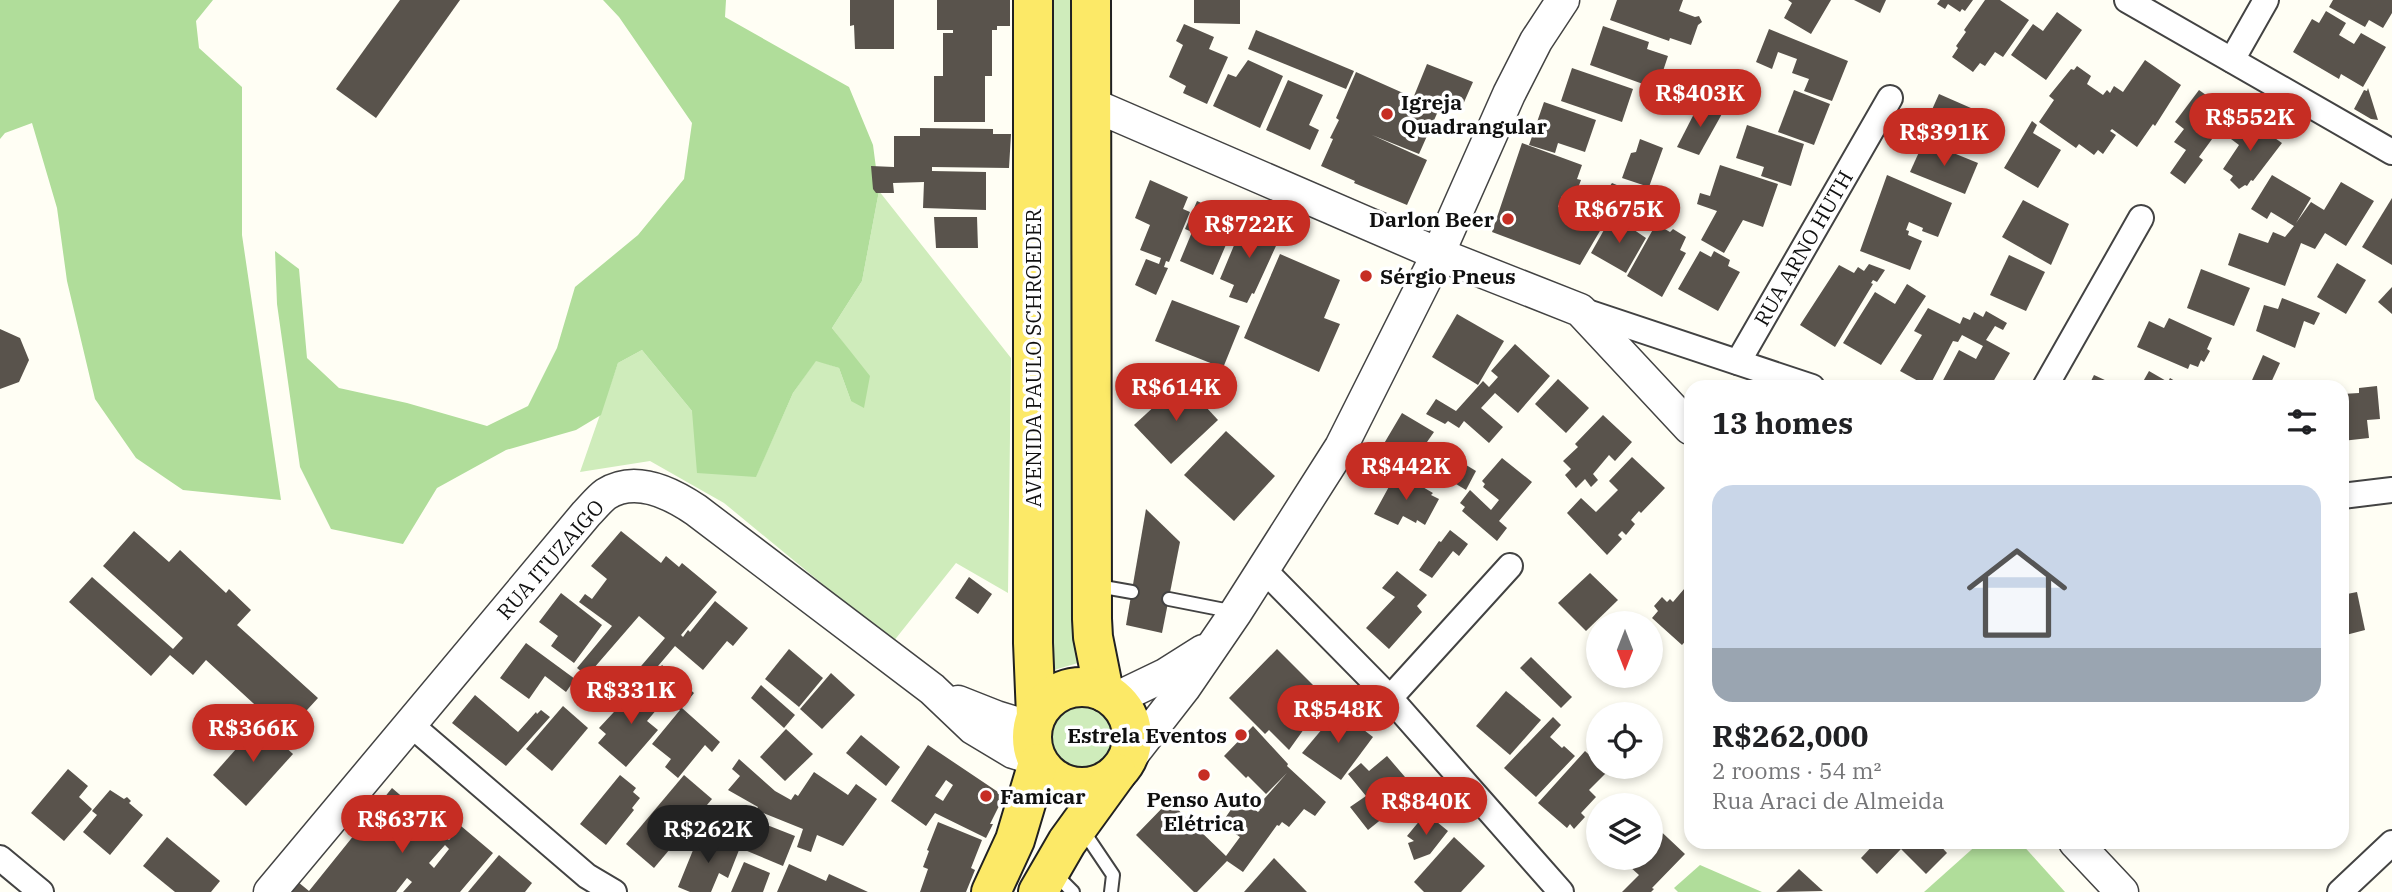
<!DOCTYPE html>
<meta charset="utf-8">
<style>
:root{--surface:#fff;--page:#f6f6f6;--text:#202124;--muted:#757577;--accent:#c62d23}
body{margin:0;font-family:"IBM Plex Serif",serif;background:var(--page);color:var(--text);height:100vh;display:flex;flex-direction:column;font-size:26px;white-space:nowrap}
*{box-sizing:border-box;margin:0}
p{font-size:23px;color:var(--muted)}
.icon{flex:none;width:38px;height:38px;fill:none;stroke:currentColor;stroke-width:2;stroke-linecap:round;stroke-linejoin:round}
.map{position:relative;flex:1;overflow:hidden}
.side{position:absolute;left:1684px;top:380px;width:665px;height:469px;display:flex;flex-direction:column;background:var(--surface);border-radius:21px;box-shadow:0 4px 10px #0003}
.side>*{flex:none}
.needle{width:46px;rotate:180deg}
.buttons{position:absolute;left:1586px;top:611px;display:grid;gap:14px}
.buttons a{display:grid;place-items:center;width:77px;height:77px;border-radius:50%;background:var(--surface);box-shadow:0 4px 10px #0003;font-size:35px}
.price{position:absolute;translate:-50% -60px;padding:0 16px;border-radius:24px;background:var(--accent);color:#fff;font-size:23px;line-height:46px;filter:drop-shadow(0 2px 4px #0008)}
.price::after{content:'';position:absolute;left:50%;top:42px;width:21px;height:16px;margin-left:-10px;background:inherit;clip-path:polygon(0 0,100% 0,50% 100%)}
.price.on{background:#222;color:#fff}
ul{padding:0;list-style:none}
li{display:grid;align-content:center;gap:14px;height:371px;padding:0 28px}
li span{display:grid;place-items:center;height:217px;border-radius:21px;color:#555}
li>.icon{margin-inline-start:auto}
span .icon{width:126px;height:126px;fill:#fffc;stroke-width:1}
li b{font-size:30px}
h2{display:flex;justify-content:space-between;align-items:center;height:84px;padding:0 28px;font-size:30px}
.map>svg:first-child{display:block}
.green{fill:#cfecbb}
.forest{fill:#b0dd9a}
.building{fill:#59534c;fill-rule:evenodd}
.lines{fill:none;stroke-linecap:round;stroke-linejoin:round}
.service-casing{stroke:#434343;stroke-width:16}
.minor-casing{stroke:#434343;stroke-width:28}
.tertiary-casing{stroke:#434343;stroke-width:35}
.primary-casing{stroke:#212121;stroke-width:42}
.service{stroke:#fff;stroke-width:12}
.minor{stroke:#fff;stroke-width:24}
.tertiary{stroke:#fff;stroke-width:32}
.primary{stroke:#fce967;stroke-width:38}
.poi-dot{fill:#c62d23;stroke:#fff;stroke-width:2.5}
.labels{text-anchor:middle;dominant-baseline:central;stroke-width:7;stroke-linejoin:round;paint-order:stroke}
.poi-label{font-size:21px;font-weight:bold;fill:#101010;stroke:#fff;text-anchor:start}
.street-label{font-size:21px;fill:#101010;stroke:#fff}
</style>
<div class="map">
<svg width="2392" height="892" viewBox="0 0 2392 892">
<rect width="100%" height="100%" fill="#fffef4"/>
<g class="green">
<path d="M1052,0H1070L1074,570L1078,663L1047,672Z"/>
<path d="M879,191L1011,358L1008,593L956,563L893,642L724,503L650,461L580,472L618,363L642,350L692,411L756,476L793,393L816,360L839,368L851,401L848,349L832,328L862,281Z"/>
<circle cx="1080" cy="737" r="34"/>
</g>
<g class="forest">
<path d="M0,0H213L196,21L199,48L242,87V235L281,500L183,490L136,458L95,399L67,281L57,208L32,123L5,133L0,139Z"/>
<path d="M603,0H726L725,17L849,87L873,145L879,191L862,281L832,328L870,376L864,408L851,401L839,368L816,361L793,393L756,477L697,473L692,411L642,350L618,363L601,415L576,430L506,450L437,488L403,544L331,529L300,467L277,304L275,251L299,269L307,358L339,388L407,403L487,426L528,406L557,348L575,287L638,235L684,179L692,123L619,17Z"/>
<path d="M1980,842H2020L2065,892H1924Z"/>
<path d="M1700,865L1762,892H1678L1674,888Z"/>
</g>
<g class="building">
<path d="M400,0H460L376,118L336,89Z"/>
<path d="M850,0H894V49H855L854,25L850,26Z"/>
<path d="M937,0H1010V26H997V30H992V76H985V122H934V76H943V33H953V30H937Z"/>
<path d="M1194,0H1240V24L1194,23Z"/>
<path d="M1617,0H1683L1679,11L1695,17L1699,16L1702,22L1698,25L1691,45L1670,38L1669,41L1610,20Z"/>
<path d="M1788,0H1831L1811,34L1784,18L1792,3Z"/>
<path d="M1854,0H1886L1880,13Z"/>
<path d="M1940,0H1973L1965,11L1962,9L1960,12L1948,4L1945,9L1937,4Z"/>
<path d="M1985,0H2000L2029,20L2003,57L1995,52L1985,66L1980,63L1973,72L1952,57L1958,48L1956,46L1966,32L1964,30Z"/>
<path d="M2333,0H2392V13L2383,28L2369,20L2365,27L2329,7Z"/>
<path d="M2326,11L2346,23L2339,35L2354,44L2361,33L2386,47L2363,87L2341,74L2339,79L2293,52L2312,19L2319,23Z"/>
<path d="M2057,12L2082,30L2046,80L2011,55L2033,24L2043,31Z"/>
<path d="M1184,24L1214,37L1209,49L1228,57L1207,104L1183,93L1186,86L1169,77L1183,45L1176,41Z"/>
<path d="M1603,26L1649,42L1647,49L1668,56L1657,89L1590,65Z"/>
<path d="M1769,29L1848,61L1832,101L1804,91L1809,79L1792,73L1797,59L1778,52L1772,69L1756,62Z"/>
<path d="M1256,30L1354,71L1346,89L1248,49Z"/>
<path d="M1248,60L1283,76L1260,128L1213,106L1228,74L1236,77Z"/>
<path d="M2145,60L2181,85L2155,126L2153,124L2137,147L2112,129L2110,131L2116,135L2103,154L2098,150L2094,155L2079,144L2076,148L2039,122L2054,100L2049,96L2071,69L2074,70L2077,66L2091,76L2087,84L2103,95L2107,90L2110,93L2114,86L2123,92Z"/>
<path d="M1427,64L1473,82L1461,109L1443,103L1441,108L1414,96Z"/>
<path d="M1572,68L1633,89L1622,122L1561,101Z"/>
<path d="M1356,72L1439,109L1419,154L1372,135L1427,160L1407,205L1354,183L1355,181L1321,166L1333,139L1330,138L1339,120L1336,118Z"/>
<path d="M1288,80L1323,95L1309,125L1319,130L1310,150L1266,130Z"/>
<path d="M2368,88L2378,120L2371,119L2354,109L2364,90L2367,91Z"/>
<path d="M1794,90L1830,104L1814,145L1778,132Z"/>
<path d="M2199,90L2231,113L2199,157L2203,160L2185,184L2170,173L2186,150L2174,142L2184,129L2175,122Z"/>
<path d="M1939,94L1996,119L1992,131L1978,126L1968,152L1925,135L1929,124L1926,123Z"/>
<path d="M1544,102L1596,120L1585,152L1558,143L1555,153L1529,145Z"/>
<path d="M1699,104L1723,112L1699,155L1677,147Z"/>
<path d="M2246,118L2282,143L2253,181L2251,180L2247,186L2245,185L2239,189L2230,180L2233,176L2223,169L2239,145L2231,139Z"/>
<path d="M2032,121L2037,125L2033,133L2061,150L2038,188L2004,168Z"/>
<path d="M1747,125L1804,144L1791,186L1761,176L1764,167L1736,158Z"/>
<path d="M920,128L993,129V134H1011L1009,168L932,167V171L986,172V210L923,208L924,182L893,183L894,193H876L873,189L871,166L894,167V136H920Z"/>
<path d="M1640,139L1663,148L1649,187L1622,178L1631,153L1636,152Z"/>
<path d="M1924,141L1978,163L1965,194L1910,172Z"/>
<path d="M1522,143L1582,165L1577,179L1581,180L1574,199L1562,196L1558,207L1604,224L1580,265L1492,232Z"/>
<path d="M1720,165L1778,184L1763,227L1743,220L1724,253L1701,240L1717,211L1697,204L1700,193L1710,196Z"/>
<path d="M1887,175L1952,203L1938,237L1922,231L1923,228L1909,222L1906,230L1909,231L1908,235L1922,241L1910,270L1860,251Z"/>
<path d="M2272,175L2311,198L2296,223L2311,202L2324,210L2341,182L2374,201L2346,246L2325,233L2315,249L2301,243L2285,286L2228,265L2239,233L2268,243L2273,232L2285,237L2294,226L2271,212L2267,219L2251,209Z"/>
<path d="M1150,180L1188,197L1183,209L1190,212L1169,262L1166,261L1164,267L1168,268L1156,295L1135,285L1146,259L1159,264L1161,258L1140,250L1150,225L1135,218Z"/>
<path d="M1612,183L1624,188L1609,216L1585,208L1582,202L1589,185L1607,190Z"/>
<path d="M2392,198V265L2362,247Z"/>
<path d="M2023,200L2069,224L2051,265L2002,237Z"/>
<path d="M1197,201L1237,219L1213,275L1180,261L1192,232L1185,229Z"/>
<path d="M934,217H977L978,248H936Z"/>
<path d="M1615,217L1646,238L1626,273L1591,253L1609,221L1611,222Z"/>
<path d="M1245,219L1281,235L1254,294L1252,293L1247,303L1229,297L1234,285L1220,279Z"/>
<path d="M1656,224L1670,232L1673,229L1686,237L1680,250L1686,253L1662,297L1627,276Z"/>
<path d="M1700,251L1711,257L1714,251L1730,260L1728,266L1740,272L1718,311L1678,289Z"/>
<path d="M1280,254L1340,280L1324,318L1340,324L1319,372L1244,338Z"/>
<path d="M2009,255L2045,272L2026,311L1990,295Z"/>
<path d="M2337,263L2366,280L2346,314L2317,297Z"/>
<path d="M1869,264L1885,270L1877,282L1873,280L1871,283L1873,284L1835,347L1800,325L1839,265L1854,273L1858,267L1864,271Z"/>
<path d="M2201,269L2250,288L2234,326L2187,308Z"/>
<path d="M1907,284L1926,296L1881,365L1843,343L1875,292L1895,304Z"/>
<path d="M2392,287V314L2378,302Z"/>
<path d="M2282,298L2320,313L2314,325L2304,321L2295,348L2256,331L2264,305L2278,309Z"/>
<path d="M1172,300L1240,326L1223,368L1155,341Z"/>
<path d="M1928,308L1960,324L1963,317L1970,320L1974,312L1983,317L1986,311L2007,323L2003,330L1995,326L1986,340L2010,353L1990,387H1947L1941,384L1959,350L1976,359L1983,346L1962,335L1958,342L1953,341L1929,387L1900,371L1922,335L1914,331Z"/>
<path d="M1457,314L1504,341L1478,385L1432,357Z"/>
<path d="M2169,318L2212,338L2207,349L2210,351L2204,362L2201,360L2198,367L2190,364L2188,369L2137,347L2149,321L2164,328Z"/>
<path d="M0,329L20,338L29,360L19,382L0,389Z"/>
<path d="M1515,344L1550,376L1518,413L1495,393L1481,408L1503,427L1489,443L1464,421L1459,428L1448,421L1445,424L1426,414L1436,399L1456,411L1483,381L1489,387L1498,377L1491,371Z"/>
<path d="M2263,355L2280,363L2269,387H2249Z"/>
<path d="M2149,371L2168,382L2170,378L2185,387H2140Z"/>
<path d="M2094,375L2120,387H2088Z"/>
<path d="M1558,379L1589,408L1566,433L1535,404Z"/>
<path d="M1182,381L1218,420L1171,464L1134,425Z"/>
<path d="M2377,386L2380,419L2367,420L2369,438L2342,441V394L2359,393V388Z"/>
<path d="M1402,413L1434,432L1427,442L1450,456L1435,480L1422,474L1421,476L1379,452Z"/>
<path d="M1603,415L1632,442L1615,461L1609,455L1593,474L1598,480L1591,487L1585,479L1576,488L1565,475L1571,469L1563,461L1578,447L1575,444Z"/>
<path d="M1226,431L1275,476L1234,521L1184,475Z"/>
<path d="M1632,457L1665,488L1641,513L1639,511L1631,520L1635,524L1626,535L1622,531L1618,535L1622,539L1607,555L1567,513L1581,498L1596,512L1618,490L1609,481Z"/>
<path d="M1502,458L1532,482L1499,521L1507,528L1497,541L1462,511L1465,507L1460,503L1470,490L1491,510L1499,500L1483,487L1485,484L1482,481Z"/>
<path d="M1458,460L1476,471L1466,490L1446,478Z"/>
<path d="M1397,472L1433,493L1431,495L1439,499L1425,525L1417,520L1416,523L1403,516L1398,525L1374,514Z"/>
<path d="M1146,509L1180,542L1162,633L1126,625Z"/>
<path d="M1450,530L1468,544L1459,556L1453,551L1432,578L1419,570L1439,541L1441,542Z"/>
<path d="M134,531L169,562L180,550L226,593L229,589L251,610L237,625L318,698L286,733L206,660L193,675L170,655L151,676L69,602L92,577L173,649L183,638L103,566Z"/>
<path d="M621,531L661,563L666,556L679,567L682,563L717,592L681,635L683,637L688,630L690,632L715,601L748,628L733,646L727,641L703,670L675,646L653,672L655,674L662,665L694,693L682,708L720,742L712,752L705,745L678,778L665,767L671,759L652,744L680,710L636,672L665,638L639,616L587,676L577,668L612,626L579,602L585,594L592,599L607,579L591,566Z"/>
<path d="M1397,571L1427,595L1417,606L1422,612L1389,649L1366,628L1395,597L1382,588Z"/>
<path d="M1590,573L1618,600L1586,631L1558,603Z"/>
<path d="M969,577L992,594L978,614L955,598Z"/>
<path d="M1690,582V636L1682,645L1652,618L1658,611L1654,606L1662,597L1667,602L1670,599L1673,602Z"/>
<path d="M2357,592L2365,630L2342,636V595Z"/>
<path d="M561,593L602,625L574,663L551,646L558,636L539,622Z"/>
<path d="M526,643L575,679L566,692L545,676L529,699L500,678Z"/>
<path d="M789,649L823,678L799,707L765,679Z"/>
<path d="M1277,649L1314,686L1288,711L1304,729L1289,750L1269,730L1265,734L1229,698Z"/>
<path d="M1531,657L1572,697L1561,708L1520,668Z"/>
<path d="M831,673L855,695L822,729L800,709Z"/>
<path d="M641,683L663,702L647,721L658,730L626,767L598,743L606,734L599,728Z"/>
<path d="M761,685L795,715L784,728L751,698Z"/>
<path d="M1506,691L1541,720L1510,755L1476,726Z"/>
<path d="M475,695L518,732L536,712L537,714L541,710L550,717L506,766L452,723Z"/>
<path d="M563,706L588,728L552,771L526,749Z"/>
<path d="M1338,710L1373,737L1341,780L1302,753Z"/>
<path d="M1553,717L1561,725L1550,737L1562,748L1564,746L1575,756L1536,797L1504,768Z"/>
<path d="M259,723L293,754L246,806L213,775Z"/>
<path d="M1253,726L1288,764L1287,766L1326,802L1315,816L1304,809L1289,827L1282,822L1279,826L1277,825L1243,872L1227,861L1197,892H1194L1136,835L1169,801L1226,856L1240,837L1221,824L1239,798L1258,812L1260,810L1256,808L1287,773L1266,794L1248,776L1246,778L1224,756Z"/>
<path d="M786,729L813,754L785,781L760,757Z"/>
<path d="M861,735L900,767L886,786L846,753Z"/>
<path d="M928,745L1004,796L990,824H993L986,838L935,813L926,826L891,801ZM946,780L953,785L943,801L935,796Z"/>
<path d="M1585,751L1598,763V766H1602L1607,772L1589,790L1596,797L1581,813L1585,817L1574,829L1570,824L1567,828L1538,803Z"/>
<path d="M1387,756L1411,784L1383,809L1388,814L1368,830L1350,807L1366,796L1348,774L1361,763L1369,771Z"/>
<path d="M739,759L775,791L791,800L795,794L798,796L814,772L848,795L856,784L877,799L843,846L817,835L811,852L797,847L803,829L756,810L758,807L728,790L740,776L732,769Z"/>
<path d="M68,769L88,786L79,797L92,809L64,841L31,813Z"/>
<path d="M620,775L636,788L633,792L640,798L632,808L634,810L606,845L580,824Z"/>
<path d="M684,775L712,799L654,868L626,844Z"/>
<path d="M392,788L442,831L441,833L449,840L461,826L493,853L460,892H403L412,882L407,878L396,892H290L298,882L309,891ZM445,845L449,849L434,868L429,863Z"/>
<path d="M110,790L124,799L127,797L131,801L129,803L143,815L110,855L83,832L97,815L92,811Z"/>
<path d="M1426,813L1448,831L1430,854L1414,860L1408,843L1414,841L1407,836Z"/>
<path d="M752,819L795,836L783,866L740,848Z"/>
<path d="M938,822L982,840L971,868L975,870L966,892H920L928,869L923,867L929,851L927,850Z"/>
<path d="M1652,823L1685,854L1652,888L1654,889L1651,892H1622L1639,875L1620,858H1650Z"/>
<path d="M700,833L739,850L728,878L719,873L711,892H690L678,887Z"/>
<path d="M167,837L220,881L211,892H175L143,866Z"/>
<path d="M1454,837L1485,866L1461,892H1424L1414,882Z"/>
<path d="M1876,842H1937L1947,853L1926,874L1901,849L1877,874L1861,858Z"/>
<path d="M499,855L532,883L525,892H468Z"/>
<path d="M1274,858L1307,892H1244Z"/>
<path d="M744,862L770,873L763,892H731Z"/>
<path d="M789,864L826,881L829,874L868,892H777Z"/>
<path d="M1799,869L1823,891L1776,892Z"/>
</g>
<g class="lines">
<defs>
<g id="service">
<path d="M1098,586L1132,592"/>
<path d="M1169,599L1235,612"/>
<path d="M1082,829L1113,875L1111,892"/>
<path d="M1053,872L1073,892"/>
</g>
<g id="minor">
<path d="M2127,0L2392,152"/>
<path d="M2232,60L2266,0"/>
<path d="M1581,310L1812,387"/>
<path d="M1738,362L1890,98"/>
<path d="M2045,387L2141,218"/>
<path d="M2342,496L2392,490"/>
<path d="M1263,569L1390,698L1561,892"/>
<path d="M1390,698L1510,566"/>
<path d="M410,724L587,876L614,892"/>
<path d="M0,858L41,892"/>
<path d="M2340,892L2392,843"/>
</g>
<g id="tertiary">
<path d="M1091,104L1438,254L1580,310L1690,428"/>
<path d="M1115,699L1165,675L1203,651"/>
<path d="M958,702L996,717L1032,728"/>
<path d="M1124,765L1184,688L1236,612L1341,447L1438,254L1509,94L1536,41L1563,0"/>
<path d="M2075,842L2122,892"/>
<path d="M270,892L586,514C592,508 599,499 606,494C636,475 671,493 696,510L932,689L973,728L1013,752L1036,759"/>
</g>
<g id="primary">
<path d="M1033,0V643L1036,716"/>
<path d="M1091,0L1092,619L1093,637L1104,692"/>
<circle cx="1082" cy="737" r="50"/>
<path d="M991,892L1015,840L1038,763"/>
<path d="M1038,892L1067,842L1117,773"/>
</g>
</defs>
<use href="#service" class="service-casing"/>
<use href="#minor" class="minor-casing"/>
<use href="#tertiary" class="tertiary-casing"/>
<use href="#primary" class="primary-casing"/>
<use href="#service" class="service"/>
<use href="#minor" class="minor"/>
<use href="#tertiary" class="tertiary"/>
<use href="#primary" class="primary"/>
</g>
<g class="poi-dot">
<circle cx="1387" cy="114" r="7"/>
<circle cx="1508" cy="219" r="7"/>
<circle cx="1366" cy="276" r="7"/>
<circle cx="1241" cy="735" r="7"/>
<circle cx="1204" cy="775" r="7"/>
<circle cx="986" cy="796" r="7"/>
</g>
<g class="labels">
<g class="poi-label">
<text x="1401" y="102">Igreja<tspan x="1401" dy="24">Quadrangular</tspan></text>
<text x="1494" y="219" text-anchor="end">Darlon Beer</text>
<text x="1380" y="276">Sérgio Pneus</text>
<text x="1227" y="735" text-anchor="end">Estrela Eventos</text>
<text x="1000" y="796">Famicar</text>
<text x="1204" y="799" text-anchor="middle">Penso Auto<tspan x="1204" dy="24">Elétrica</tspan></text>
</g>
<g class="street-label">
<text transform="translate(1803 248) rotate(-60)">RUA ARNO HUTH</text>
<text transform="translate(1033 358) rotate(-90)">AVENIDA PAULO SCHROEDER</text>
<text transform="translate(550 559) rotate(-49)">RUA ITUZAIGO</text>
</g>
</g>
</svg>
<div class="buttons">
<a><svg class="needle" viewBox="-14 -14 28 28"><path d="M0-13l5 13h-10z" fill="#e53935"/><path d="M0 13l5-13h-10z" fill="#757577"/></svg></a>
<a><svg class="icon" aria-label="locate" viewBox="0 0 24 24"><circle cx="12" cy="12" r="6"/><path d="M12 2v4M12 18v4M2 12h4M18 12h4"/></svg></a>
<a><svg class="icon" aria-label="layers" viewBox="0 0 24 24"><path d="M12 4l9 5-9 5-9-5zM3 14l9 5 9-5"/></svg></a>
</div>
<b class="price" style="left:1700px;top:129px">R$403K</b>
<b class="price" style="left:2250px;top:153px">R$552K</b>
<b class="price" style="left:1944px;top:168px">R$391K</b>
<b class="price" style="left:1619px;top:245px">R$675K</b>
<b class="price" style="left:1249px;top:260px">R$722K</b>
<b class="price" style="left:1176px;top:423px">R$614K</b>
<b class="price" style="left:1406px;top:502px">R$442K</b>
<b class="price" style="left:631px;top:726px">R$331K</b>
<b class="price" style="left:1338px;top:745px">R$548K</b>
<b class="price" style="left:253px;top:764px">R$366K</b>
<b class="price" style="left:1426px;top:837px">R$840K</b>
<b class="price" style="left:402px;top:855px">R$637K</b>
<b class="price on" style="left:708px;top:865px">R$262K</b>
<section class="side">
<h2>13 homes<svg class="icon" aria-label="filters" viewBox="0 0 24 24"><path d="M4 7h16M4 17h16"/><circle cx="9" cy="7" r="2"/><circle cx="15" cy="17" r="2"/></svg></h2>
<ul>
<li><span style="background:linear-gradient(#c9d6e8 75%,#9aa5b1 0)"><svg class="icon" aria-label="home" viewBox="0 0 24 24"><path d="M3 11l9-7 9 7M6 9v11h12V9"/></svg></span><div><b>R$262,000</b><p>2 rooms · 54 m²</p><p>Rua Araci de Almeida</p></div></li>
</ul>
</section>
</div>
